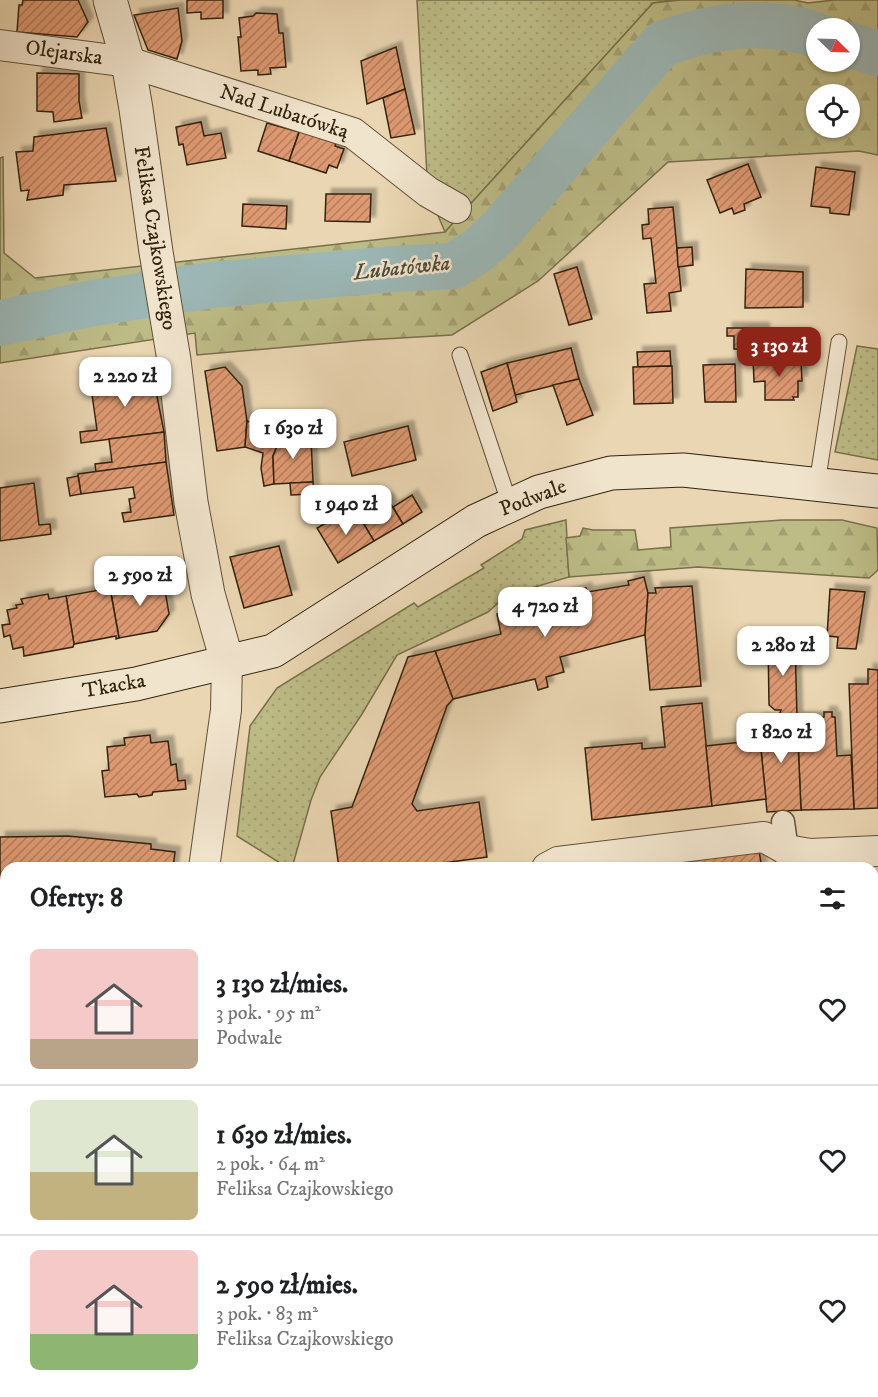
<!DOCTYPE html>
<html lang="pl">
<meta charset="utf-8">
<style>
:root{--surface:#fff;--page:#f2f2f2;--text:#202124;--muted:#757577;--line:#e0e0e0;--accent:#8f2418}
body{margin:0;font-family:"IM FELL DW Pica",serif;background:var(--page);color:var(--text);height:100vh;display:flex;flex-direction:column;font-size:22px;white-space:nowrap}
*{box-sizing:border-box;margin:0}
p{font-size:20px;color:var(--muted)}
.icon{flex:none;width:33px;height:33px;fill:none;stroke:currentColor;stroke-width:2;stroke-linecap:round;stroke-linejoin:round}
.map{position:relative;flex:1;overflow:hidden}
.sheet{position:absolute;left:0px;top:862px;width:879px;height:536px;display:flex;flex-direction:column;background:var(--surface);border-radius:18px 18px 0 0;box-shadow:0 2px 4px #0004}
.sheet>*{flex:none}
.needle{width:39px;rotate:113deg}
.buttons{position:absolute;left:806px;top:18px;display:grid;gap:12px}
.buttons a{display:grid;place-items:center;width:54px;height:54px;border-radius:50%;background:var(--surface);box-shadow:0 2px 4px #0004;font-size:30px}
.price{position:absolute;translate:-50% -51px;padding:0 14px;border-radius:12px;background:#fff;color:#222;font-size:20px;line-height:39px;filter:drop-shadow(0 2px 3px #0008)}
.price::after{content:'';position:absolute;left:50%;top:36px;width:18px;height:14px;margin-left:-9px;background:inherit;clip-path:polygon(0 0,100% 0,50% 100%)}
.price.current{background:var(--accent);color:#fff}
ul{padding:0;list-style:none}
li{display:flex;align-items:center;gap:18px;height:150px;padding:0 30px}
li+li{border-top:2px solid var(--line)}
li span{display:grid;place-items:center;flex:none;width:168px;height:120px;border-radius:9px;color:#555}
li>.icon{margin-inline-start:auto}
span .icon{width:72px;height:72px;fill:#fffc;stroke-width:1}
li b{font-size:26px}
h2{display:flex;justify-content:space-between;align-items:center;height:72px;padding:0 30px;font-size:26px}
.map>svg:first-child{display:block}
.green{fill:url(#green-dots);stroke:#78704b;stroke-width:1.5}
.forest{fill:url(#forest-firs);stroke:#78704b;stroke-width:1.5;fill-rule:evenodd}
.cemetery{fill:url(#cemetery-stones);stroke:#78704b;stroke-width:1.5}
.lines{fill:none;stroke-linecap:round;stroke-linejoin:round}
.river{stroke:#9cb7b6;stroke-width:46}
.building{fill:url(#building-hatch);stroke:#33240f;stroke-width:1.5;filter:url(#shadow)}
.service-casing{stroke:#615038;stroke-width:17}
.pedestrian-casing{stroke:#615038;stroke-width:25}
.minor-casing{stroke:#615038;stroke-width:32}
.tertiary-casing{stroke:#615038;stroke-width:35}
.secondary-casing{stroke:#33240f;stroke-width:35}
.service{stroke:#f1e4cd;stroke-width:15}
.pedestrian{stroke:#f1e4cd;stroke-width:22}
.minor{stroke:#f1e4cd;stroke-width:30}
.tertiary{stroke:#f1e4cd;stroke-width:33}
.secondary{stroke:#f1e4cd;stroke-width:33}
.labels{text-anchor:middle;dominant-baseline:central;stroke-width:5;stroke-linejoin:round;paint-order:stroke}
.street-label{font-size:21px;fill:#33240f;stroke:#f1e4cd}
.water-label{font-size:22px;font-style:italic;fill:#4d4939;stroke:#f1e4cd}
</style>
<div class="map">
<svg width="878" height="1397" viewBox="0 0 878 1397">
<defs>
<pattern id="green-dots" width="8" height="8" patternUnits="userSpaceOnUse" patternTransform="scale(1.5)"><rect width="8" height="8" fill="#bdbc87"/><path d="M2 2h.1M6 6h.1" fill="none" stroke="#a3a173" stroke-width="1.8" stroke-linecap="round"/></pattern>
<pattern id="forest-firs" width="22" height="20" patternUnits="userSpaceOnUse" patternTransform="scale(1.5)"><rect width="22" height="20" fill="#bdbc87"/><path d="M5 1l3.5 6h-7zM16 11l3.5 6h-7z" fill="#a3a173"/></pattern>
<pattern id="cemetery-stones" width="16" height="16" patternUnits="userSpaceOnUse" patternTransform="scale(1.5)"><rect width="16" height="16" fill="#bdbc87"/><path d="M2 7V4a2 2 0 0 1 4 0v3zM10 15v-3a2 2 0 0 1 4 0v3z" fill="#a3a173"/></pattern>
<pattern id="building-hatch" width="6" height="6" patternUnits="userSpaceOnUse" patternTransform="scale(1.5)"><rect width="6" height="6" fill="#de9972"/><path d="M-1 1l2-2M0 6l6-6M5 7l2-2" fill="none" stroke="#b57d5c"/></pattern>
<filter id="shadow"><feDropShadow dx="5.5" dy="-5.5" stdDeviation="1.5" flood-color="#0004"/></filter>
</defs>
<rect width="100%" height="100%" fill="#ead6b2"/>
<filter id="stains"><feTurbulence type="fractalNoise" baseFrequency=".00333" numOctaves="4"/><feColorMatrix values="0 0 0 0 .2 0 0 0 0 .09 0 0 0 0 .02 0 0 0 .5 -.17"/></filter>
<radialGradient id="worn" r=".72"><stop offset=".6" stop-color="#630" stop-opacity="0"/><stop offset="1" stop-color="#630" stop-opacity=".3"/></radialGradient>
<g class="green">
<path d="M417,0H680L653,3L445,232L428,192Z"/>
<path d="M857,346L878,349V460L835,452Z"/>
<path d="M566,520L569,577L507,595L488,612L397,655L362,714L320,777L311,800L292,868H288L237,836L250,726L277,688L414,603L418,607L484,568L481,565L522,539L525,530Z"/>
</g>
<g class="forest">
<path d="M680,0H794L808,3L834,0H878V155L859,151L668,162L538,281L452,335L366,340L197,355L195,333L0,363V158L3,157L4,253L35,278L445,232L653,3ZM816,28H849V62H816ZM816,94H849V128H816Z"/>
<path d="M782,520H842L877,528L878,570L869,578L698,567L569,577L566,538L580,536L583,528L593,530H635L638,550L671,547L670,528Z"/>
</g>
<path class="cemetery" d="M6,1383V1392H87L89,1397H0V1387Z"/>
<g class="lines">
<g class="river">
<path d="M849,45L878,53"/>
<path d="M0,323L88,304L211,285L393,269L454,266L480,249L501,229L662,44C711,25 766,18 816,35"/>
</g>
</g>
<g class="building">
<path d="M23,0H78L88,22L77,37L17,32L19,5H22Z"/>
<path d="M187,0H223V18L201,19V12L187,13Z"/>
<path d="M178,8L182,41L177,59L148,50L134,15Z"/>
<path d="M256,13L277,14L279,33H283L286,67L270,68L271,74L258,75V70L241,71L238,37H241L239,18L253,16Z"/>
<path d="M396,47L405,89L367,104L361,61Z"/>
<path d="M37,73L79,74V101L82,118L54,122L53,112L37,111Z"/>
<path d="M405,89L415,134L391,138L383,98Z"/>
<path d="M201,122L204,136L221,133L226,158L187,165L183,144L179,145L176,127Z"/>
<path d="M267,123L299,132L289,161L258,151Z"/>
<path d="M301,127L337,139L335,146L344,149L337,168L329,165L326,173L289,161Z"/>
<path d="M106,128L116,181L64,185L63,195L27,200L29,190L21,191L16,152L33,151L34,137Z"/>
<path d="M748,164L761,197L744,204L745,210L734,214L732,208L720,213L707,180Z"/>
<path d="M816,167L855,172L849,215L830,213V208L811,206Z"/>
<path d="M326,194H371L370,222L325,221Z"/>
<path d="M243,204L287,206L286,229L242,226Z"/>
<path d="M673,207L681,291L669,293L671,311L647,313L644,284L656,283L651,238L643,239L642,225L649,224L648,209Z"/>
<path d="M692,247L693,265L678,267L677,248Z"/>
<path d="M577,267L592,319L569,325L554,274Z"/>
<path d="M746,269L803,272V307L745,308Z"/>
<path d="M727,328H764V349H734V336H727Z"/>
<path d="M571,348L579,379L515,395L507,363Z"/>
<path d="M670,351L671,366L638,367L637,352Z"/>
<path d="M753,357H761V361L801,360L802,381H798V397H793L794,400H765V381L754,382Z"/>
<path d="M507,363L517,402L493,411L481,372Z"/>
<path d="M735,364L736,402H705L703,365Z"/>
<path d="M672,366L673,403L634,404L633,367Z"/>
<path d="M225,367L242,386L247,421L245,447L217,451L205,371Z"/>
<path d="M152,371L164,432L81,443L80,432L97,430L90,380Z"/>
<path d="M579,379L593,415L567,425L553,385Z"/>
<path d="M247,421L282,434L273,456L274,484L264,486L261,468L263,453L245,447Z"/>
<path d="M408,426L416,460L352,476L344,442Z"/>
<path d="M164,432L166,462L96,472L95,464L112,462L109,439Z"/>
<path d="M302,433V438H311L313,482L274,484L273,456L282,434Z"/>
<path d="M166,462L174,515L124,522L122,513L131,512L129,499L135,498L133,487L81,494L78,474Z"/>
<path d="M78,476L81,494L70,496L67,478Z"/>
<path d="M313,482L314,494L291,495L290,483Z"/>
<path d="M34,483L39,525L50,524L51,534L0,541V488Z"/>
<path d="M412,495L422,512L403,524L393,507Z"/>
<path d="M387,498L403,524L374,541L358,515Z"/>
<path d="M356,511L374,541L338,563L317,528L333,519L336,522Z"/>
<path d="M279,546L292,595L244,608L230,557Z"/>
<path d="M644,577L648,593L645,635L560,657L564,672L546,677L548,687L538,690L535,679L453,699L435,651L501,634L497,614L586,588L588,592L629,585L628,581Z"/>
<path d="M163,578L168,584L165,590L169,614L157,631L119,638L110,588Z"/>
<path d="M692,586L701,686L650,690L645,635L648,593H656L655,588Z"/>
<path d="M110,588L119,638L116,639V636L74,644L66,596Z"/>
<path d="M830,589L865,592L856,649L837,648L838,637L827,636Z"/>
<path d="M48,594L49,599L66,596L74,644L73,647L24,656L23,647L13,649L10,635L4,637L2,625L10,624L7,610L17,608L16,605L23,604L21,599Z"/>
<path d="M795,639L797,718H778L781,710H775L769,705L768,640Z"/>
<path d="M435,651L453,699L447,706L412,804L417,811L479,802L487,857L406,868H339L331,811L352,807L408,657Z"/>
<path d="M868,669L878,670V808L854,809L849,684H868Z"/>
<path d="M702,703L712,806L592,820L585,748L642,743V749L665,747L661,707Z"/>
<path d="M824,712H832V717H835L837,756L851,755L854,809L801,810L797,718L824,717Z"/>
<path d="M797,718L801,810L767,812L758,719Z"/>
<path d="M150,735L151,743L168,741L171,765L176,764L178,781L185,780L186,789L153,792L152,795L139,797L137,794L105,797L102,771L109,770L107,747L125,745L124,738Z"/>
<path d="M760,740L766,799L712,806L706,746Z"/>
<path d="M68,836L151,844V849L175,852L173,868H6V900H0V837Z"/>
<path d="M759,851L762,868H644L643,864Z"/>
<path d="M0,946H6V1010H2L1,1014Z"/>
<rect x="0" y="1128" width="6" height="46"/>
<path d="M873,1321L878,1338V1397H863L861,1392H873Z"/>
<path d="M272,1392H297L299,1397H275Z"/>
<path d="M316,1392H351L354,1397H308Z"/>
<path d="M458,1392H505L496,1397H461Z"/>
<path d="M633,1392H649L651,1397H616Z"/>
<path d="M666,1392H669L670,1395L683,1392H771L772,1397H662L666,1396Z"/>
<path d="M782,1392H814L815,1395L806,1397H783Z"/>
<path d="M814,1392H861L863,1397H815Z"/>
</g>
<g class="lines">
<defs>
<g id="service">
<path d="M460,355L510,505"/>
<path d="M817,484L839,342"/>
</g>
<g id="pedestrian">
<path d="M783,822L787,850L788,868"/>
<path d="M873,1056L878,1055"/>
<path d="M873,1304L878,1300"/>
</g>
<g id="minor">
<path d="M0,45L128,62L353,133L428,192L456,208"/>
<path d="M204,868L226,710L227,661"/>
<path d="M547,868L558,862L764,837L787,850L810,854L878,851"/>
<path d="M0,1190L6,1193"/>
<path d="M0,1270L6,1265"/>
<path d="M114,1392L115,1397"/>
<path d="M144,1392L148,1397"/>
<path d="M388,1392L391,1397"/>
</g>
<path id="tertiary" d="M110,0L128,62L136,109L156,252L174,360L191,502L208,594L227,661"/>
<path id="secondary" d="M0,706L136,684L273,651L476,521L539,492L611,473L683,470L878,491"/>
</defs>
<use href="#service" class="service-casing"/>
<use href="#pedestrian" class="pedestrian-casing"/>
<use href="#minor" class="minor-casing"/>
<use href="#tertiary" class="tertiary-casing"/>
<use href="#secondary" class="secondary-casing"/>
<use href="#service" class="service"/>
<use href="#pedestrian" class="pedestrian"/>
<use href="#minor" class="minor"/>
<use href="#tertiary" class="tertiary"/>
<use href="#secondary" class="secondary"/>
</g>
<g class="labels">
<g class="street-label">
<text transform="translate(64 53) rotate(8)">Olejarska</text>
<text transform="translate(284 112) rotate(18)">Nad Lubatówką</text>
<text transform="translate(155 238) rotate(81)">Feliksa Czajkowskiego</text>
<text transform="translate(533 498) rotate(-21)">Podwale</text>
<text transform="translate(114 686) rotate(-10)">Tkacka</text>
</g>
<g class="water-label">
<text transform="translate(402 268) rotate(-6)">Lubatówka</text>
</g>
</g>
<rect width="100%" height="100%" filter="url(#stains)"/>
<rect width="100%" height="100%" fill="url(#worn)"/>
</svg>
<div class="buttons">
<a><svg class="needle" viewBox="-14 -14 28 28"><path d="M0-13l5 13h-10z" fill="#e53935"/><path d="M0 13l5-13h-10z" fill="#757577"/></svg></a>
<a><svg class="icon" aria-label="locate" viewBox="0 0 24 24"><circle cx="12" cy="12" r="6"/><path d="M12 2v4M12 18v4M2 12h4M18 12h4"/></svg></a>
</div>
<b class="price current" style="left:779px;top:378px">3 130 zł</b>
<b class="price" style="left:125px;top:408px">2 220 zł</b>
<b class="price" style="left:293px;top:460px">1 630 zł</b>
<b class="price" style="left:346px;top:536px">1 940 zł</b>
<b class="price" style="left:140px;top:607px">2 590 zł</b>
<b class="price" style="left:545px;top:638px">4 720 zł</b>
<b class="price" style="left:783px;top:677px">2 280 zł</b>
<b class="price" style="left:781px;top:764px">1 820 zł</b>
<section class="sheet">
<h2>Oferty: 8<svg class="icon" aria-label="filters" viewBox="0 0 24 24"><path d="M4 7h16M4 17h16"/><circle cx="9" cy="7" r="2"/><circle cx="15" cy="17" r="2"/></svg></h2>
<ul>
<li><span style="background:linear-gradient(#f6c9c9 75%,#b9a48a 0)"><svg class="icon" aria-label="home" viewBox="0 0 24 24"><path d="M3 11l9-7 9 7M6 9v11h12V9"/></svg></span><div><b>3 130 zł/mies.</b><p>3 pok. · 95 m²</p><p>Podwale</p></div><svg class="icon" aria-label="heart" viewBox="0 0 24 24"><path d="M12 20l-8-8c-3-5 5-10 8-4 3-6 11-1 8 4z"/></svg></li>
<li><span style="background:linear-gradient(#dfe7d0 60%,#c2b280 0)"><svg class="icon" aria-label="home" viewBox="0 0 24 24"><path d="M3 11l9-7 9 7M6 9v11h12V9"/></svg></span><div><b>1 630 zł/mies.</b><p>2 pok. · 64 m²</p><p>Feliksa Czajkowskiego</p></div><svg class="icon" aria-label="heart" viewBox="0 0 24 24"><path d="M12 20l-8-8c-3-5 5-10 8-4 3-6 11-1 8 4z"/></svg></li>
<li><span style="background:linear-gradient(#f6c9c9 70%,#8fb573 0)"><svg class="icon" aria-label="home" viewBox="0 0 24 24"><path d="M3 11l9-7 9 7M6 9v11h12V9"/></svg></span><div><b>2 590 zł/mies.</b><p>3 pok. · 83 m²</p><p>Feliksa Czajkowskiego</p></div><svg class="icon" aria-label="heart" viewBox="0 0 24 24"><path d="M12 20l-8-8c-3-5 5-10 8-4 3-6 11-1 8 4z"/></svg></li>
</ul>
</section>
</div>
